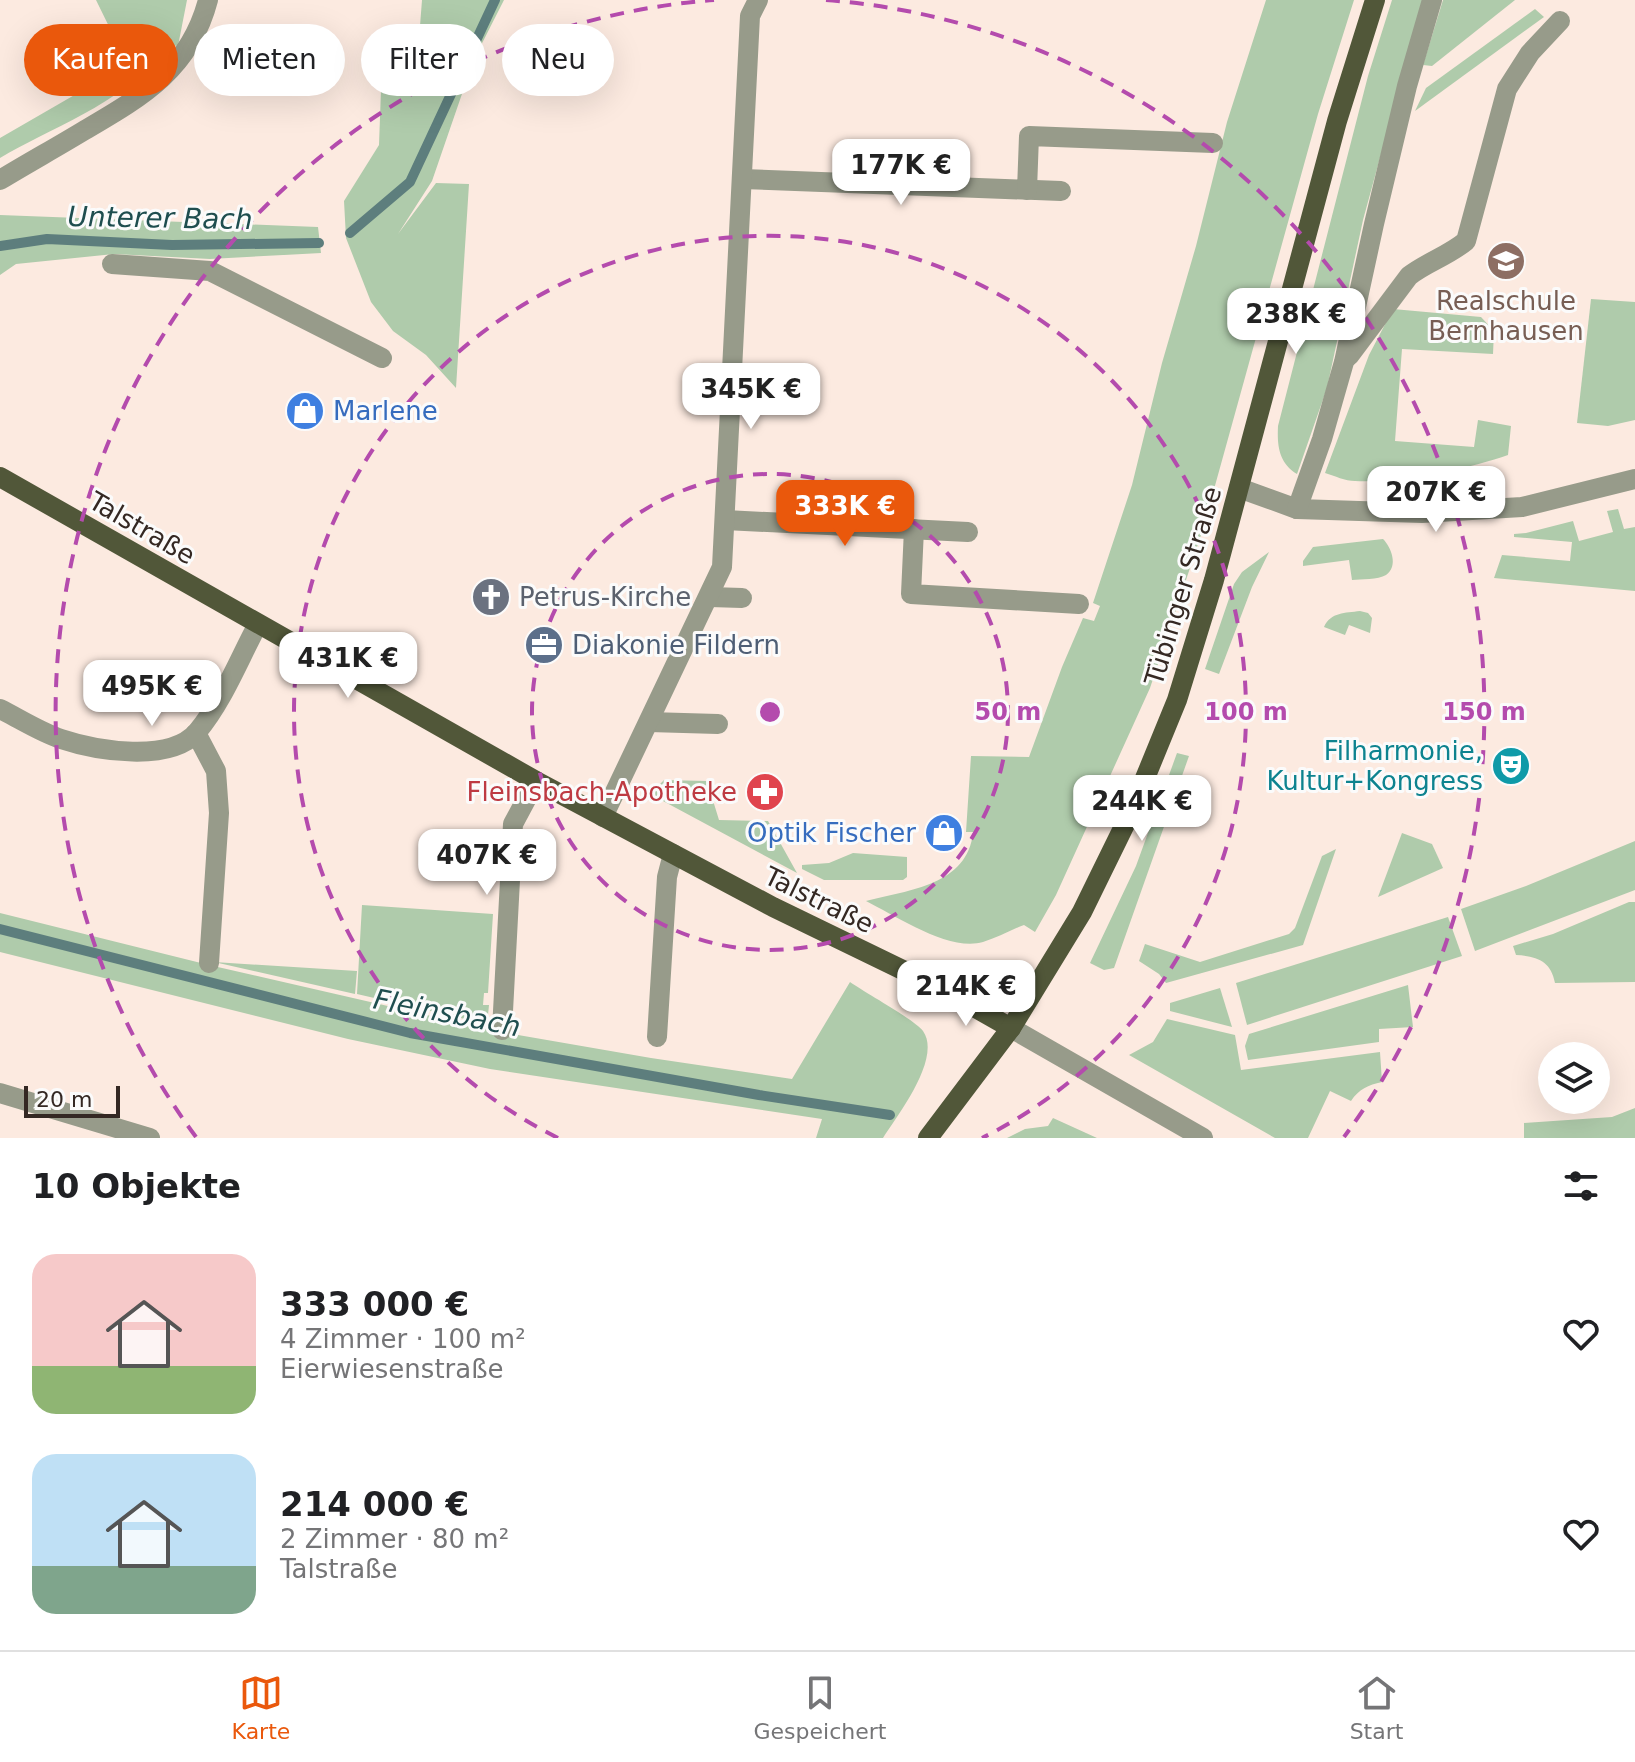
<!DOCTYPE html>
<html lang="de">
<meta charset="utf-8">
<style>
:root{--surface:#fff;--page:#f2f2f2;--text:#202124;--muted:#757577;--line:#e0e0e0;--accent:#ea580c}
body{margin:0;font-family:"DejaVu Sans",sans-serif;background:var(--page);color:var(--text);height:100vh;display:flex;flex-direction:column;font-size:30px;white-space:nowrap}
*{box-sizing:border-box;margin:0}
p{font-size:26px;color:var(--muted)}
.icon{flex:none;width:44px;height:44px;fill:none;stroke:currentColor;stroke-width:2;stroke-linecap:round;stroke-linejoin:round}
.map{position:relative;height:1138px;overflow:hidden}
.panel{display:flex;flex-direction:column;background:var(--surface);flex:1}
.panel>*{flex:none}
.banner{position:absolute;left:24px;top:24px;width:800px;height:72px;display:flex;gap:16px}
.tools{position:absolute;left:1538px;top:1042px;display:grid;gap:16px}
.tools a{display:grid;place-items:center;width:72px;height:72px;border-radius:50%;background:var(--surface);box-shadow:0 8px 32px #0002;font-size:40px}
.scale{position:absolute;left:24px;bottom:20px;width:96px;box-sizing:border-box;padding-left:8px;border:4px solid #342823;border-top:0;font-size:22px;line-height:28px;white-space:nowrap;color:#342823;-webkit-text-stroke:6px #fbfbfb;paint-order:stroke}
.price{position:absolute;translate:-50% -68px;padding:0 18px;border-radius:16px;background:#fff;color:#222;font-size:26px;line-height:52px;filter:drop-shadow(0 2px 4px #0008)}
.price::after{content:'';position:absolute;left:50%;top:48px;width:24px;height:18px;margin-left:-12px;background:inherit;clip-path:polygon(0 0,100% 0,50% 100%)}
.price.selected{background:var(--accent);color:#fff}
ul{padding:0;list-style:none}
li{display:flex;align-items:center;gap:24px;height:200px;padding:0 32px}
li span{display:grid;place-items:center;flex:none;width:224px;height:160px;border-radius:24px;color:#555}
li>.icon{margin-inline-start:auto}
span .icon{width:96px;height:96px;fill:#fffc;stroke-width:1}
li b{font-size:34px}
h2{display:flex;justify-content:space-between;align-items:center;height:96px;padding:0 32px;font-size:34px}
.pill{padding:0 28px;border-radius:36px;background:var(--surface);box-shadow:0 8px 32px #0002;font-size:28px;line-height:72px}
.pill.selected{background:var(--accent);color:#fff}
.tab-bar{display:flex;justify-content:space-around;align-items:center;height:112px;border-top:2px solid var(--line);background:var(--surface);font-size:22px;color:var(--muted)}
.tab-bar a{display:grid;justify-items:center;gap:4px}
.tab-bar .selected{color:var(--accent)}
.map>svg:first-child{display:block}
.green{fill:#afcbab}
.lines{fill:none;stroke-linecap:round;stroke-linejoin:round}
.stream{stroke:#5d7e7d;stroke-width:10}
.minor{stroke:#979b8a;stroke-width:20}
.major{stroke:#515739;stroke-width:20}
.ring{fill:none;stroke:#b44bad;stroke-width:4;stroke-dasharray:14 10}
.labels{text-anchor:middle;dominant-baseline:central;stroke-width:6;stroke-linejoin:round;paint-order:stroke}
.education-label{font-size:26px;fill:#785e54;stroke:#fbfbfb}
.shop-label{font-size:26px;fill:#366cbe;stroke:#fbfbfb;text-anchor:start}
.street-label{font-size:26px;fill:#342823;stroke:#fbfbfb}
.worship-label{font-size:26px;fill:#5b616d;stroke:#fbfbfb;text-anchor:start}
.service-label{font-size:26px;fill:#4e5e75;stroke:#fbfbfb;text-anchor:start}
.culture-label{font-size:26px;fill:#0d838f;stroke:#fbfbfb;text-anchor:end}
.health-label{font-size:26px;fill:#be3a42;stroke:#fbfbfb;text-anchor:end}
.water-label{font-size:28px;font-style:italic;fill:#1f4e4f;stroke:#fbfbfb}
.centre{fill:#b44bad;stroke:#fbfbfb;stroke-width:4}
.ring-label{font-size:24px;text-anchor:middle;font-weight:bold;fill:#b44bad;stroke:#fbfbfb;stroke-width:6;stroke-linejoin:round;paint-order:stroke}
</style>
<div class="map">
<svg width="1635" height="1138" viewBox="0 0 1635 1138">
<rect width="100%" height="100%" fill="#fceae0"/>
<g class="green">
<path d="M96,0H187L178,46L155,43L123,55Z"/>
<path d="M422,0H504L474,59L432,181L398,234L436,183L469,184L456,388L426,355L393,331L371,302L346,238L344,201L379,145L381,90L416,78Z"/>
<path d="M1266,0H1354L1318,114L1203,529L1150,688L1056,895L1035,932L1024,925C1010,930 997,938 983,942C949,952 896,916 866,901C909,890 968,885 973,832H966L971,756L1029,757L1062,667L1083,618L1094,621L1100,606L1093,603L1132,485L1162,363L1196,246L1227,122Z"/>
<path d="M1392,0H1423L1363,220L1327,388L1297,474C1279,463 1277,446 1278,426L1368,76Z"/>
<path d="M1443,0H1515L1432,66L1423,65Z"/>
<path d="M1535,9L1544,17L1415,111L1426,88Z"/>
<path d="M142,56L155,58C125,102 46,130 0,158V138Z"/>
<path d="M0,215L318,227L321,253L210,259L114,254L16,264L0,275Z"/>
<path d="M1591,299L1635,302V420L1608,426L1577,423Z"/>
<path d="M1393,309L1481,317L1494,331L1493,354L1402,349L1395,441L1474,447L1478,420L1511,426L1508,455C1473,468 1392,484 1355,481C1345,481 1335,476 1325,473L1369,355Z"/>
<path d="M1618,509L1624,529L1635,527V591L1494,578L1502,555L1570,561L1572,542L1514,537V534L1526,533L1573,521L1579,541L1613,532L1607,511Z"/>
<path d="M1383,539C1391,547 1399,566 1386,575C1378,580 1361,579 1352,580L1349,560L1303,566V561L1313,547Z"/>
<path d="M1269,552L1252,587L1219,674L1205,669L1234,584L1242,572Z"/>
<path d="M1360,611L1368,613L1372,618L1370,633L1349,625L1345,635L1324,627C1331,612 1345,613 1360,611Z"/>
<path d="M1177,753L1189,756L1114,968L1104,970L1090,963L1136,866Z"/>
<path d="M664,780L707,781L719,820L768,821L797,873L650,794Z"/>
<path d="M1402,833L1432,844L1443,868L1378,897Z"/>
<path d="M1635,841V890L1475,951L1461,909L1526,886Z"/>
<path d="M1336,849L1303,945L1166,983L1159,974L1139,961L1145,944L1200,962L1289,934L1295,928L1322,856Z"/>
<path d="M853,853L907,857V877L903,880H824L802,869V865L829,863Z"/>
<path d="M1629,902H1635V982L1555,983C1551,961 1537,956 1516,955L1513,946L1553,934Z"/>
<path d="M362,905L493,914L488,993H484L483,1005H489L488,1015L478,1022L357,994Z"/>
<path d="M0,913L209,965L501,1032L651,1058L792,1079L850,982C864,992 915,1020 923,1031C942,1058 898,1115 883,1138H816L822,1119L490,1069L348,1039L0,952Z"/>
<path d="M1448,917L1462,956L1247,1025L1236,983Z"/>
<path d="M214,962L357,971L355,994Z"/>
<path d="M1408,985L1413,1027L1379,1029V1042L1248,1060L1245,1046L1249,1034Z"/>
<path d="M1220,988L1232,1027L1170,1011V1003Z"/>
<path d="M1167,1019L1235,1035L1241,1070L1380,1052L1382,1082C1368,1085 1359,1089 1351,1101L1330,1091L1308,1138H1275L1129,1055L1153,1042Z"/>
<path d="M1635,1108V1138H1524V1123L1612,1117Z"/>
<path d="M1053,1118L1097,1138H1007L1025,1129L1048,1126Z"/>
</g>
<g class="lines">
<g class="stream">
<path d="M350,233L410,182L495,0"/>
<path d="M0,246L47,239L172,245L319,243"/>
<path d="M0,929L410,1033L759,1095L890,1115"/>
</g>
<g class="minor">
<path d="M742,179L1061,191"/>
<path d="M0,180C28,163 57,147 85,130C143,96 190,69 208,0"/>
<path d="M1027,190L1029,136L1213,143"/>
<path d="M112,264L210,271L382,358"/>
<path d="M1349,356L1409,276C1427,262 1448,256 1466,241L1507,89L1530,53L1560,21"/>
<path d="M1239,488L1297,509L1422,513L1522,507L1635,479"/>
<path d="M1297,509L1322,439L1344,362L1374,224L1407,86L1432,0"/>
<path d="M725,520L968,532"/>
<path d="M914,529L911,594L1079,604"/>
<path d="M710,597L742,598"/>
<path d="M0,709C20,719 40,732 61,739C97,751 170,763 197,732C223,701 239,659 258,624"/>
<path d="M649,722L718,724"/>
<path d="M196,733L216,771L219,813L209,963"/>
<path d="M603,817L722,567L750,16L758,0"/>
<path d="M1011,1028L1203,1138"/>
<path d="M502,1030L513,824L536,781"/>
<path d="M657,1037L667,877L673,854"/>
<path d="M0,1093L150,1138"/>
</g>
<g class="major">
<path d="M0,477L536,781L773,907L944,990L1011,1028"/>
<path d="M928,1138L1011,1028L1082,912L1132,810L1177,700L1214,580L1337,121L1375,0"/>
</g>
</g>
<g class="ring">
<circle cx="770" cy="712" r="238"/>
<path d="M558 1138A476 476 0 1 1 982 1138"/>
<path d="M196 1137A714 714 0 0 1 714 0M826 0A714 714 0 0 1 1344 1137"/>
</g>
<defs>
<symbol id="school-disc" viewBox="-11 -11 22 22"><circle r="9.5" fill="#8d6e63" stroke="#fbfbfb"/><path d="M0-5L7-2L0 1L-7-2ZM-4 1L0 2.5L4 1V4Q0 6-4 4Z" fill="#fff"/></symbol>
<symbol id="shop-disc" viewBox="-11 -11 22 22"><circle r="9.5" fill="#3f7fe0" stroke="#fbfbfb"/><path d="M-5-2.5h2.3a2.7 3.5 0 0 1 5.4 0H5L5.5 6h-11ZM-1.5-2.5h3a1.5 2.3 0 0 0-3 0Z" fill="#fff"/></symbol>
<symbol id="church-disc" viewBox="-11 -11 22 22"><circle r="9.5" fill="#6b7280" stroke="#fbfbfb"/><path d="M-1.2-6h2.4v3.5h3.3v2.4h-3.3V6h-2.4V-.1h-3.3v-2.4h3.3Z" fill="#fff"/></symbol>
<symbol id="office-disc" viewBox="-11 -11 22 22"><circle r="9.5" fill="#5c6f8a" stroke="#fbfbfb"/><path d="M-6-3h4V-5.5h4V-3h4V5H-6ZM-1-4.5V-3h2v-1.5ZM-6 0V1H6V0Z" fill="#fff"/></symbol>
<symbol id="theatre-disc" viewBox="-11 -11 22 22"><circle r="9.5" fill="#0f9aa8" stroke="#fbfbfb"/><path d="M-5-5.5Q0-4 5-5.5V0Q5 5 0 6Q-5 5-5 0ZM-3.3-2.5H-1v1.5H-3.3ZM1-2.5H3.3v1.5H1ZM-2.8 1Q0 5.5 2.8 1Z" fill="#fff"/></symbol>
<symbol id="pharmacy-disc" viewBox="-11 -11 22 22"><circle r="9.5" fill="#e0444e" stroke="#fbfbfb"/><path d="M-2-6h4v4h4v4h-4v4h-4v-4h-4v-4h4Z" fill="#fff"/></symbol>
</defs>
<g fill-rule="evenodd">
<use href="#school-disc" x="1484" y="239" width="44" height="44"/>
<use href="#shop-disc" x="283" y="389" width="44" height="44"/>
<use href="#church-disc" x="469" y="575" width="44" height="44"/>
<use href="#office-disc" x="522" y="623" width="44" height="44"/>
<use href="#theatre-disc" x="1489" y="744" width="44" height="44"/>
<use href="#pharmacy-disc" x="743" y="770" width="44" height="44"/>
<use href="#shop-disc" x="922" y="811" width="44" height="44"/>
</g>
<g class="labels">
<g class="education-label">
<text x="1506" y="301">Realschule<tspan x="1506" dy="30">Bernhausen</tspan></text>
</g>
<g class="shop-label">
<text x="333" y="411">Marlene</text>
<text x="916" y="833" text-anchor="end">Optik Fischer</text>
</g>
<g class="street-label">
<text transform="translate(142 528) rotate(30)">Talstraße</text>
<text transform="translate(1183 586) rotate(-73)">Tübinger Straße</text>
<text transform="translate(819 900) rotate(26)">Talstraße</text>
</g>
<g class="worship-label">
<text x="519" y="597">Petrus-Kirche</text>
</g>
<g class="service-label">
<text x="572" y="645">Diakonie Fildern</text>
</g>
<g class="culture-label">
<text x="1483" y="751">Filharmonie,<tspan x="1483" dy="30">Kultur+Kongress</tspan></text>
</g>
<g class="health-label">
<text x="737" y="792">Fleinsbach-Apotheke</text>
</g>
<g class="water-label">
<text transform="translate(160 218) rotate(1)">Unterer Bach</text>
<text transform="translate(447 1013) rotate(11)">Fleinsbach</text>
</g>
</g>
<circle cx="770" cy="712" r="12" class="centre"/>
<g class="ring-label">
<text x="1008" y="720">50 m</text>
<text x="1246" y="720">100 m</text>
<text x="1484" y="720">150 m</text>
</g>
</svg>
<div class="tools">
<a><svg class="icon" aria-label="layers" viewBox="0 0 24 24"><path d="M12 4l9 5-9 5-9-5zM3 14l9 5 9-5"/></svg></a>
</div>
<div class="scale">20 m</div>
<b class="price" style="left:901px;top:207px">177K €</b>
<b class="price" style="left:1296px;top:356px">238K €</b>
<b class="price" style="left:751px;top:431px">345K €</b>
<b class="price" style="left:1436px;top:534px">207K €</b>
<b class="price selected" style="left:845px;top:548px">333K €</b>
<b class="price" style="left:348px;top:700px">431K €</b>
<b class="price" style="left:152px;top:728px">495K €</b>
<b class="price" style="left:1142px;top:843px">244K €</b>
<b class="price" style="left:487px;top:897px">407K €</b>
<b class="price" style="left:966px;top:1028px">214K €</b>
<div class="banner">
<a class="pill selected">Kaufen</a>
<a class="pill">Mieten</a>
<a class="pill">Filter</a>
<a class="pill">Neu</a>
</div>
</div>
<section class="panel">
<h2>10 Objekte<svg class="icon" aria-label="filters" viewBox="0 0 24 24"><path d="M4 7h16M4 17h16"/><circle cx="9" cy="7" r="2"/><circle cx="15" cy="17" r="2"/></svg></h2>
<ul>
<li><span style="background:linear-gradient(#f6c9c9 70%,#8fb573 0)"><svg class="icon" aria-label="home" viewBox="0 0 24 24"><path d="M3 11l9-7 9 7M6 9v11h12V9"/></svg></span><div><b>333 000 €</b><p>4 Zimmer · 100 m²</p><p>Eierwiesenstraße</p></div><svg class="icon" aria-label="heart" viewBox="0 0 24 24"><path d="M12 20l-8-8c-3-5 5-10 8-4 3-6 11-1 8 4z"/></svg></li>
<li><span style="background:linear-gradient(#bfe0f5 70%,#7fa58c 0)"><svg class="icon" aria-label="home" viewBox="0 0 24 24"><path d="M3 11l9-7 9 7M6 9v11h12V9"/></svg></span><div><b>214 000 €</b><p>2 Zimmer · 80 m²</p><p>Talstraße</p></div><svg class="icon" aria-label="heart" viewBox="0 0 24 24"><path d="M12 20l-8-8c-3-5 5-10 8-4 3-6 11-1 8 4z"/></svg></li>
</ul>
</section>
<nav class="tab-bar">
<a class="selected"><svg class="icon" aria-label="map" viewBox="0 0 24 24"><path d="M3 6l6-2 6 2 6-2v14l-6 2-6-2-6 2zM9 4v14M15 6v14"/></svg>Karte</a>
<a><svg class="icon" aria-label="saved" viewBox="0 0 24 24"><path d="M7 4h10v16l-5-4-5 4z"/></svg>Gespeichert</a>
<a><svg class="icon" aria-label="home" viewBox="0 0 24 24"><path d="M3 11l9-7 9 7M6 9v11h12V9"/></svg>Start</a>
</nav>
